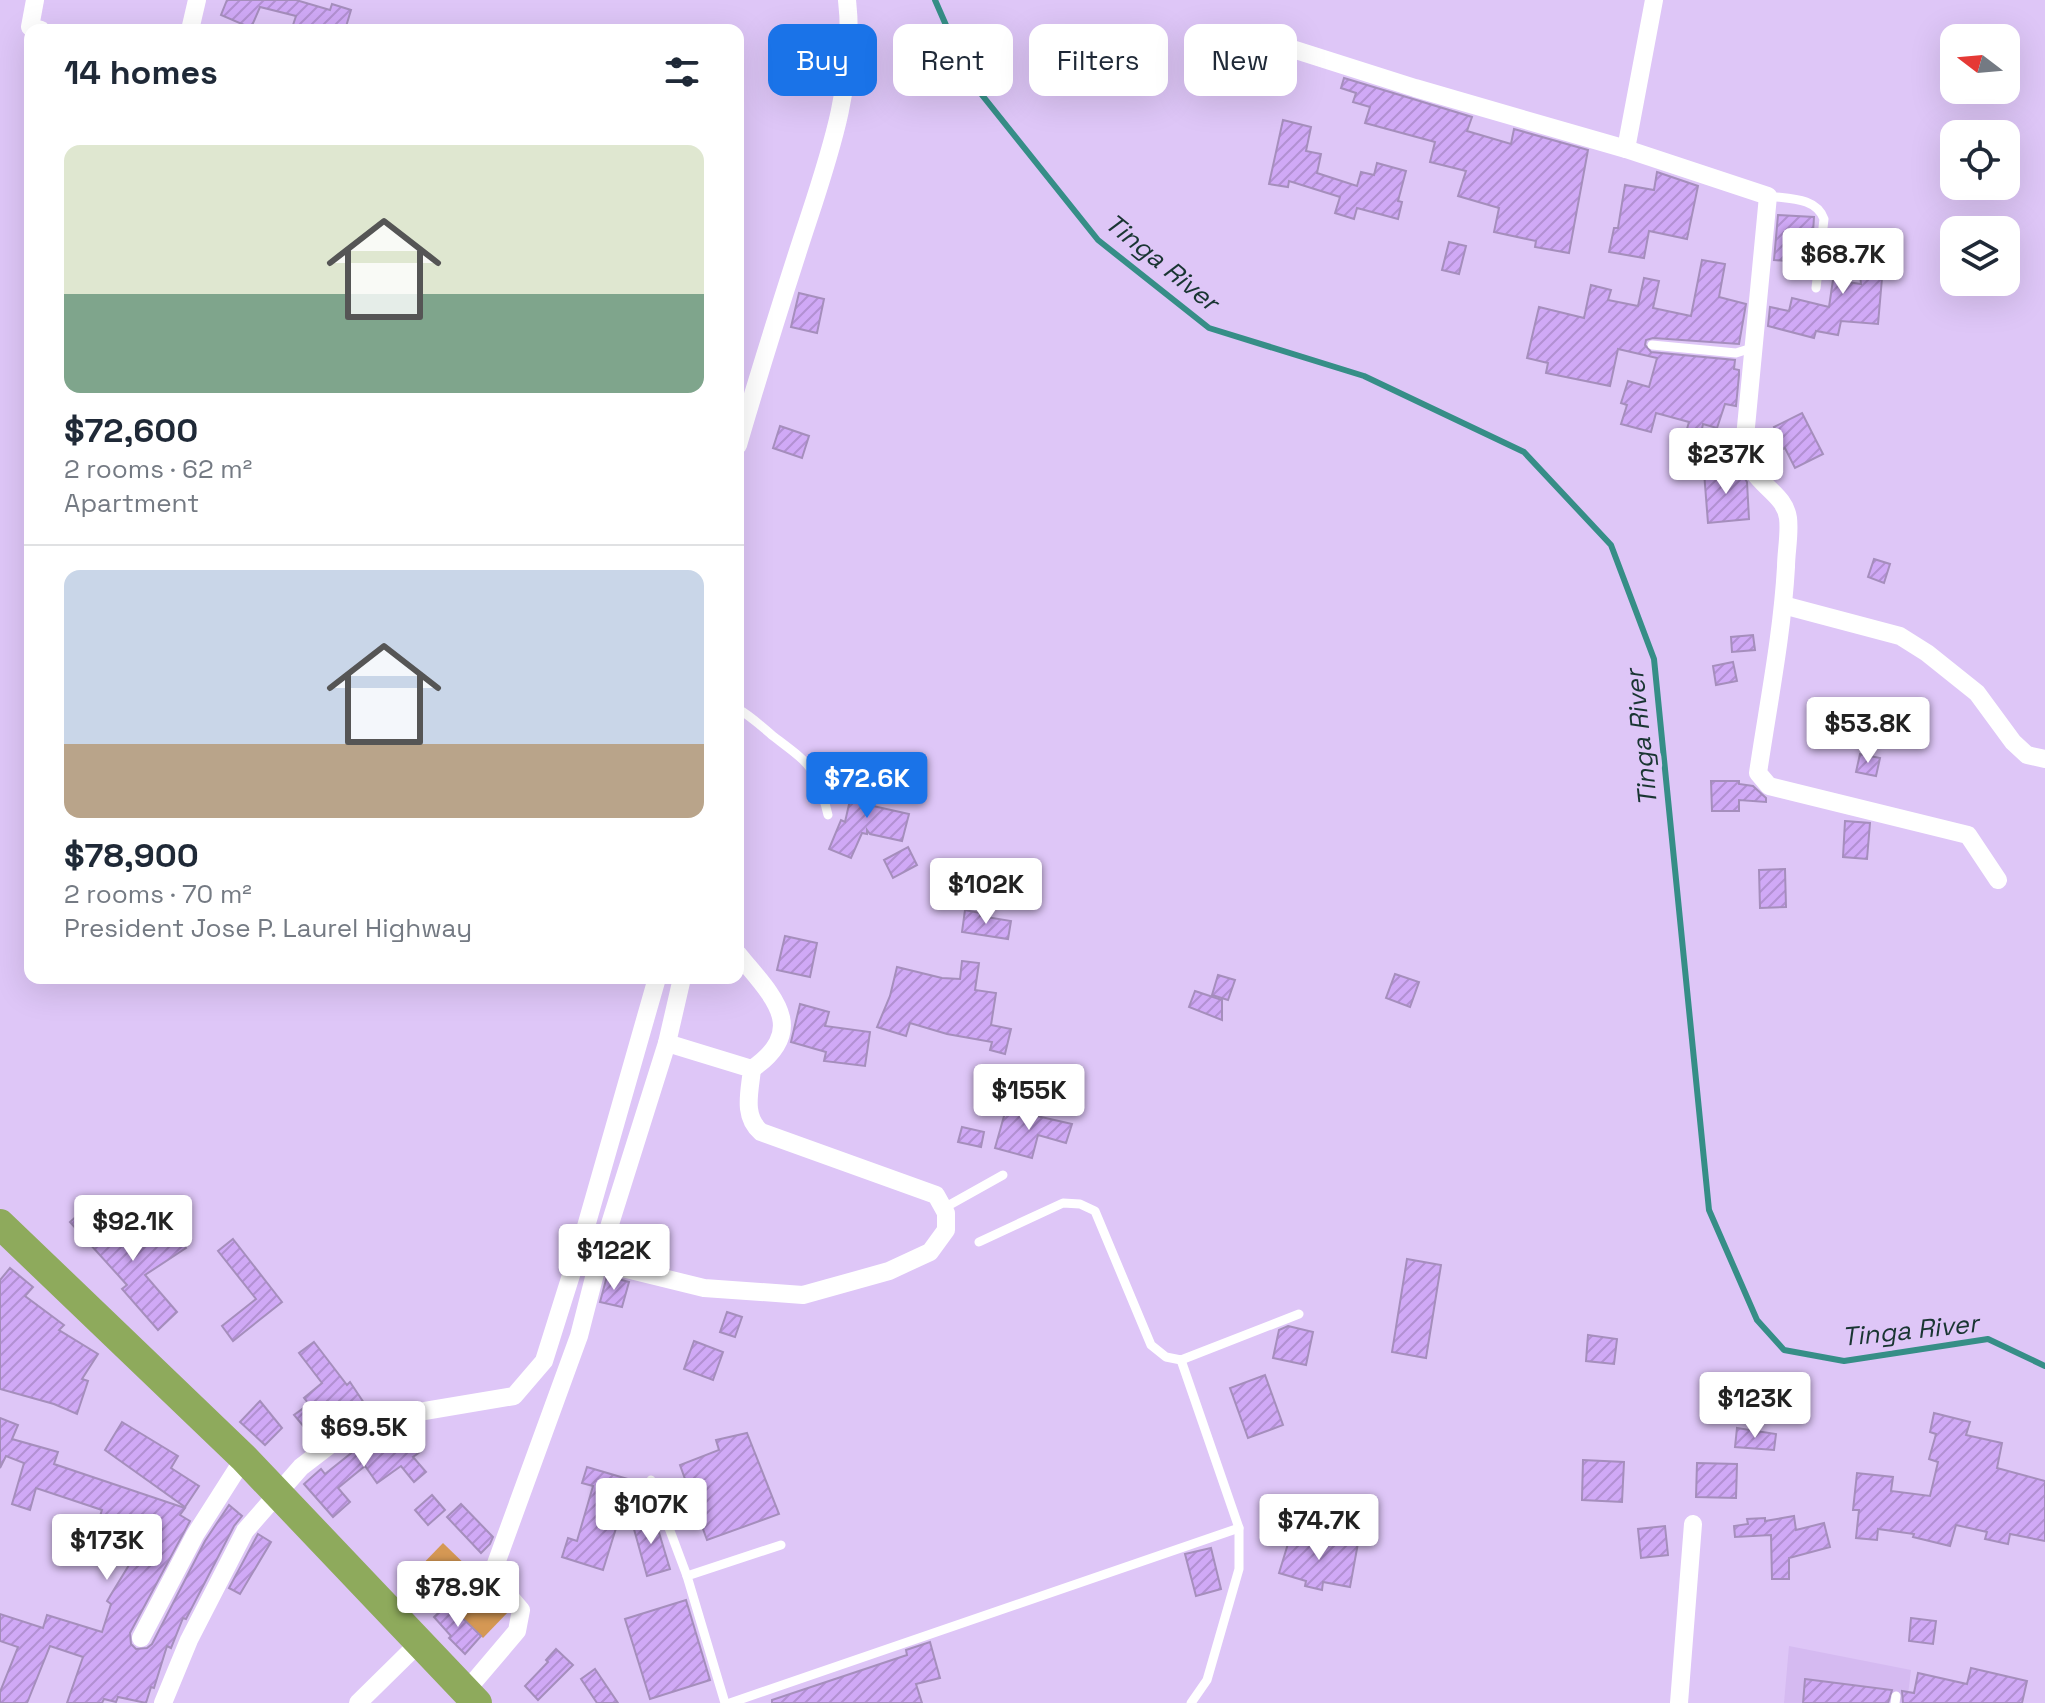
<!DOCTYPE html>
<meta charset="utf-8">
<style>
:root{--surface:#fff;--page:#f2f2f3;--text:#1f2937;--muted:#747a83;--line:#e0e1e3;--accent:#1a73e8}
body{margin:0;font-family:"Space Grotesk",sans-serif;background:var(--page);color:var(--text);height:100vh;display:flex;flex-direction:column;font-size:30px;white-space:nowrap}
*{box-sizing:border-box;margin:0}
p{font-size:26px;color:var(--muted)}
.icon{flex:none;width:44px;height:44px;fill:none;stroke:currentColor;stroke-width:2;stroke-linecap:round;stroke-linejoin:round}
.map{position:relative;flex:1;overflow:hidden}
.panel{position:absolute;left:24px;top:24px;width:720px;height:960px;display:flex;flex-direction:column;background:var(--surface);border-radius:16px;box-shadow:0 8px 32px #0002}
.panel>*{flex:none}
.guide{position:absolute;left:768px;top:24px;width:760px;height:72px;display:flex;gap:16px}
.needle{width:52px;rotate:286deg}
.controls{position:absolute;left:1940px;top:24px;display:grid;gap:16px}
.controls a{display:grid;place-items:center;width:80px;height:80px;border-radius:16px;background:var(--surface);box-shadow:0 8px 32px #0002;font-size:40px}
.price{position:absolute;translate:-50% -68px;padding:0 18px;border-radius:8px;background:#fff;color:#222;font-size:26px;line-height:52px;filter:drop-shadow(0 2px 4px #0008)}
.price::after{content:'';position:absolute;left:50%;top:48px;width:24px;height:18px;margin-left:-12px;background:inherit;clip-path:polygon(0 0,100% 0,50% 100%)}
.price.current{background:var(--accent);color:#fff}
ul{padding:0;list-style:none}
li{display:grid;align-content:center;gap:16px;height:424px;padding:0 40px}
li+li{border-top:2px solid var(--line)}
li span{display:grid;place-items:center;height:248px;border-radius:16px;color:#555}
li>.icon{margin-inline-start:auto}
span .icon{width:144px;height:144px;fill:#fffc;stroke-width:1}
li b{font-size:34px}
h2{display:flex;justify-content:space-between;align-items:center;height:96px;padding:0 40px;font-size:34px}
.tag{padding:0 28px;border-radius:16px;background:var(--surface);box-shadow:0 8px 32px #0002;font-size:28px;line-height:72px}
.tag.current{background:var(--accent);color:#fff}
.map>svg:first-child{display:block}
.built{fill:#d5baf1}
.garden{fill:#d59854}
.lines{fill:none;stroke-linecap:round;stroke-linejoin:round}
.stream{stroke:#368e87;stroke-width:6}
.building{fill:url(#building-hatch);stroke:#a58ebc;stroke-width:2}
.service{stroke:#fff;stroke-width:9}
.minor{stroke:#fff;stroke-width:18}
.trunk{stroke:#8eaa5c;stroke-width:30}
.labels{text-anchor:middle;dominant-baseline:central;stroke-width:8;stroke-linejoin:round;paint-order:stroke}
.water-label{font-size:26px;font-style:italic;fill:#193532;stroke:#dec6f7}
</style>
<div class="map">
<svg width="2045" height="1703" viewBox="0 0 2045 1703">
<defs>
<pattern id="building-hatch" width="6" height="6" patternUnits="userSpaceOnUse" patternTransform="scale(2)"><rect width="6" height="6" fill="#d0a9f6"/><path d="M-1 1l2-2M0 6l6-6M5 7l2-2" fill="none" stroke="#b290d2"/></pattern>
</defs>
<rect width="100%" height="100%" fill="#dec6f7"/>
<path class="built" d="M1789,1646L1911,1670L1907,1703H1784Z"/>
<path class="garden" d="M443,1543L511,1609L483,1638L415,1572Z"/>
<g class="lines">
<path class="stream" d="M935,0L970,80L1098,240L1209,328L1364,376L1524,452L1611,545L1654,659L1709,1210L1757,1320L1784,1350L1844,1361L1988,1339L2045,1366"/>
</g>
<g class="building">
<path d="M227,0H296L330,10L332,4L351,10L345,30H308L293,25L296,16L260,7L251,28L221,15Z"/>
<path d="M1256,50L1291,61L1284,92L1248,83Z"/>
<path d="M1344,78L1472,117L1467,131L1511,144L1514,129L1588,150L1569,253L1535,247L1536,241L1494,232L1499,208L1458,196L1466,171L1430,162L1435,142L1365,123L1370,107L1353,102L1356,93L1341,88Z"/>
<path d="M1283,120L1311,127L1306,151L1321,154L1317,173L1357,186L1361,172L1374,175L1377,163L1406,171L1398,201L1402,202L1398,219L1357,208L1354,219L1335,213L1340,197L1289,181L1288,187L1269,184Z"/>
<path d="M1657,172L1698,186L1687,239L1649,231L1644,258L1609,252L1614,228H1618L1625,185L1654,190Z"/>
<path d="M1778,215L1814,217L1811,263L1774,260Z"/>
<path d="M1892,236L1895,266L1883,267L1878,324L1841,321L1838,335L1816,331L1814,338L1768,326L1770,307L1789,311L1792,298L1829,307L1833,280L1861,284L1856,240Z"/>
<path d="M1449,242L1466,246L1459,274L1442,270Z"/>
<path d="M1702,260L1725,264L1719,297L1746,304L1739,344L1653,338L1646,340L1645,345L1651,352L1735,360L1734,369L1739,370V375L1736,406L1725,404L1717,428L1703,424L1699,442L1684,439L1689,422L1656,413L1651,432L1621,424L1627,405L1621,403L1628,381L1649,387L1657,358L1618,349L1610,386L1546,373L1548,363L1527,358L1539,307L1584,318L1591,285L1611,290L1608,300L1638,306L1644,278L1659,281L1653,308L1691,316Z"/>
<path d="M799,293L824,299L817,333L791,327Z"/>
<path d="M1802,413L1823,454L1795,468L1785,448L1773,454L1764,437L1776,431L1774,427Z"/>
<path d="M780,426L809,436L802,458L773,448Z"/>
<path d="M1739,469L1747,482L1749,519L1708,523L1704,472Z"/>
<path d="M1874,559L1890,564L1884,583L1868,577Z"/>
<path d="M1753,635L1755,650L1732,652L1731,637Z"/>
<path d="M1733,662L1737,681L1716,685L1713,666Z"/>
<path d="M1860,754L1880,758L1876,776L1856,772Z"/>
<path d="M855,778L878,783L873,806L909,814L902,841L870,834L867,830V834L862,833L851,858L829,849L841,820L845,822Z"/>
<path d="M1711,781H1739V784L1753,786L1766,798V802L1739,800V811H1712Z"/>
<path d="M1845,821L1870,823L1867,859L1843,857Z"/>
<path d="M908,847L917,865L893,878L884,860Z"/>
<path d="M1785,869L1786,907L1760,908L1759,870Z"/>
<path d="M965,910L980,913V916L1011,921L1008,939L962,932Z"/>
<path d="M785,936L817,943L810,977L777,970Z"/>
<path d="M962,961L979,963L975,990L996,993L991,1025L1011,1029L1005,1054L990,1050L992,1042L947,1034L910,1023L906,1036L877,1027L890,996L897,967L942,978L960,979Z"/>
<path d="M1395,974L1419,982L1410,1007L1386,998Z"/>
<path d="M1218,975L1235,980L1228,1000L1212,995Z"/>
<path d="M1195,991L1222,1000V1020L1189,1007Z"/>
<path d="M800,1004L829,1012L825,1026L870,1032L865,1066L824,1061L826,1052L791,1042Z"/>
<path d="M1006,1109L1072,1124L1066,1143L1038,1135L1032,1158L995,1148Z"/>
<path d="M962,1127L984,1132L981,1147L958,1142Z"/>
<path d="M89,1205L132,1253L172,1226L186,1248L145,1275L177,1312L158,1330L122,1289L127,1285L70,1222Z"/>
<path d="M233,1239L282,1302L233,1341L222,1326L256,1299L218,1251Z"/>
<path d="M1407,1259L1441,1265L1426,1358L1392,1352Z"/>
<path d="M10,1268L33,1287L25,1296L64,1325L59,1330L98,1354L82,1379L88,1381L77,1414L54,1404L0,1389V1280Z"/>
<path d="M607,1276L629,1282L622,1307L600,1302Z"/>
<path d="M727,1312L742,1317L735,1337L720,1332Z"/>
<path d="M1288,1326L1313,1332L1306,1365L1273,1358L1279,1330Z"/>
<path d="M1588,1335L1617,1339L1614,1364L1586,1361Z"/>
<path d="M694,1341L723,1352L713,1380L684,1369Z"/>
<path d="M314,1342L347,1385L350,1382L364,1403L352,1411L355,1416L338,1424L337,1422L315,1440L294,1415L309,1404L304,1398L322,1383L299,1353Z"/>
<path d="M1265,1375L1283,1425L1248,1438L1230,1388Z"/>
<path d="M260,1401L282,1428L265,1445L240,1422Z"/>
<path d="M1934,1413L1970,1422L1966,1435L2002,1443L1997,1468L2045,1481V1541L2010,1534L2008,1544L1985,1539L1987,1532L1956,1525L1950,1546L1913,1537L1914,1534L1878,1529L1877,1540L1856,1538L1859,1510H1853L1857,1473L1893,1477L1891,1491L1930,1496L1938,1462L1929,1459L1936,1434L1930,1432Z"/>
<path d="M0,1418L18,1425L12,1439L58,1452L54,1464L185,1508L180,1515L190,1521L130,1633L131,1644L136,1649L147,1648L152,1644L205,1541L229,1505L242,1516L234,1526L186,1619L183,1618L171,1648L167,1646L154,1688L151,1687L146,1703L118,1697L116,1702L104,1699L102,1703H67L83,1657L50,1646L27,1703H0V1692L18,1647L0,1641V1614L43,1628L47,1615L102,1632L111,1604L107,1601L129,1565L88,1553L102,1510L36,1488L30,1510L12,1504L24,1463L6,1456L0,1468Z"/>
<path d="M122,1422L178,1456L171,1468L199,1486L185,1507L105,1450Z"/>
<path d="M1737,1428L1776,1434L1774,1450L1735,1447Z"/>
<path d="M747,1433L779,1514L707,1540L680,1465L719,1450L716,1440Z"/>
<path d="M398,1434L405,1444L411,1440L420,1452L413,1457L426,1472L414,1482L401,1466L377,1483L365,1466L338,1488L350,1502L333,1517L304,1484L321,1469L325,1474L355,1450L351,1444L354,1442L368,1436L376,1449Z"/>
<path d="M1583,1460L1624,1462L1622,1502L1582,1500Z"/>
<path d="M1697,1463L1737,1464L1736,1498L1696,1497Z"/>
<path d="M587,1467L631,1480L603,1570L562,1557L568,1538L577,1541L593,1486L582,1483Z"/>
<path d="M432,1495L445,1510L428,1525L415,1510Z"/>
<path d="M461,1504L493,1537L490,1544L481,1553L447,1517Z"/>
<path d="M654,1516L670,1569L647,1576L632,1522Z"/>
<path d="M1794,1516L1796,1530L1824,1523L1830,1547L1789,1558V1579H1772L1771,1535L1735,1537L1734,1526L1748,1524L1747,1519L1765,1518V1521Z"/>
<path d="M1665,1526L1668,1555L1641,1558L1638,1529Z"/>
<path d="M258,1534L271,1542L240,1594L229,1588Z"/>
<path d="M1291,1534L1320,1543L1342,1541V1544L1358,1543L1350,1587L1323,1582L1322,1590L1305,1586L1306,1581L1279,1573Z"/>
<path d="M1211,1548L1221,1589L1196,1596L1185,1554Z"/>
<path d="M686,1600L710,1680L650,1699L625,1619Z"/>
<path d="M448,1604L481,1636L465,1654L449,1638L451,1636L434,1617Z"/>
<path d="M1911,1618L1936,1621L1933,1644L1909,1641Z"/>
<path d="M930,1642L940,1678L916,1684L922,1703H772V1700L907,1655L906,1650Z"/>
<path d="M556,1649L573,1665L538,1700L525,1686L548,1662L546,1660Z"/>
<path d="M1971,1668L2027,1681L2022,1703H1903L1902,1691L1914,1693L1918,1673L1967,1684Z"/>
<path d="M595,1669L618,1703H597L581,1679Z"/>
<path d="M1805,1679L1892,1690L1888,1703H1803Z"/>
</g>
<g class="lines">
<g class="service">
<path d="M1768,196C1789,199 1816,197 1824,219L1816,288"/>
<path d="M1652,345L1736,353L1755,347"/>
<path d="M738,709C751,716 762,727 773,736C811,765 816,766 828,815"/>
<path d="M944,1208L1003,1175"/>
<path d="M979,1242L1063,1203L1080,1204L1095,1211L1151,1345L1166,1357L1181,1360L1299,1314"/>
<path d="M1181,1360L1239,1528V1569L1207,1680L1191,1703"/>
<path d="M651,1480L687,1576"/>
<path d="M725,1703L687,1576L781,1545"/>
<path d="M730,1703L1239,1528"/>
<path d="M1895,1703L1896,1696"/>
</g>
<g class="minor">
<path d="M35,0L30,27L41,30"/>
<path d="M190,30L197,0"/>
<path d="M1258,38L1415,88L1626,149L1654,0"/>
<path d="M1626,149L1768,196L1744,448C1750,485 1784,490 1788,518C1790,534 1786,552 1786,567C1782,636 1768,705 1758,773L1769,786L1968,835L1998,880"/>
<path d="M738,445C757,380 777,316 798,251C824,170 857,87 847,0"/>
<path d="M1783,605L1900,636L1927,653L1977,693L2013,742L2027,755L2045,759"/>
<path d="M738,954C770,994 811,1028 752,1069"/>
<path d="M598,1262L704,1288L803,1295L889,1271L930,1252L946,1230V1213L936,1195L761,1132C742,1116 750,1091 752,1069L667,1043"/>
<path d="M141,1638L195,1535L244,1458"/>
<path d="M466,1691L517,1631L521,1610L497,1582L494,1569L579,1336L598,1262L667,1043L682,978"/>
<path d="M163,1703L189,1640L245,1531L301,1467L348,1431L383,1418L514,1396L544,1361L583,1237L657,978"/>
<path d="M358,1703L420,1642"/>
<path d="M1679,1703L1693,1524"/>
</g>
<path class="trunk" d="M0,1224L244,1458L477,1703"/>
</g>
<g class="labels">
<g class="water-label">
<text transform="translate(1162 262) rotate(39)">Tinga River</text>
<text transform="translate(1641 738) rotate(-96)">Tinga River</text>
<text transform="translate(1910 1330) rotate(-6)">Tinga River</text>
</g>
</g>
</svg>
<div class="controls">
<a><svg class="needle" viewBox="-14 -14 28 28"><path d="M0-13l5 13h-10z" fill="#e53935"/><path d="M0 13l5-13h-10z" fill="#747a83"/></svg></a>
<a><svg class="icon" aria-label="locate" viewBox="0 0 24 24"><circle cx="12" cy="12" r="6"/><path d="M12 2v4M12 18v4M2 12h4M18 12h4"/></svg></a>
<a><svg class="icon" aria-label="layers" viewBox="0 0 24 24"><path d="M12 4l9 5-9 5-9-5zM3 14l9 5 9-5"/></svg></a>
</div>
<b class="price" style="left:1843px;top:296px">$68.7K</b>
<b class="price" style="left:1726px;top:496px">$237K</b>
<b class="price" style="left:1868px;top:765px">$53.8K</b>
<b class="price current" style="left:867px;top:820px">$72.6K</b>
<b class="price" style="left:986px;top:926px">$102K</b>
<b class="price" style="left:1029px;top:1132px">$155K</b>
<b class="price" style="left:133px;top:1263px">$92.1K</b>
<b class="price" style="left:614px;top:1292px">$122K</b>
<b class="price" style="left:1755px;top:1440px">$123K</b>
<b class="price" style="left:364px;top:1469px">$69.5K</b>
<b class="price" style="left:651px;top:1546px">$107K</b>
<b class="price" style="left:1319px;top:1562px">$74.7K</b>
<b class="price" style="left:107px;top:1582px">$173K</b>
<b class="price" style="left:458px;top:1629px">$78.9K</b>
<div class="guide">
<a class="tag current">Buy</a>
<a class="tag">Rent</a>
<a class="tag">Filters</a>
<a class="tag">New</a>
</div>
<section class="panel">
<h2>14 homes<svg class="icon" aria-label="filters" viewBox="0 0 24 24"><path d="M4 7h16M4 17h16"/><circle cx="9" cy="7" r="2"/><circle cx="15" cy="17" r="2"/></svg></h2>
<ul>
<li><span style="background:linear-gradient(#dfe7d0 60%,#7fa58c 0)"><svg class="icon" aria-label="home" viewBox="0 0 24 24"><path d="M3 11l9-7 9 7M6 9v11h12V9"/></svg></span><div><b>$72,600</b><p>2 rooms · 62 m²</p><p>Apartment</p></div></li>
<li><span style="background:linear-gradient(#c9d6e8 70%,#b9a48a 0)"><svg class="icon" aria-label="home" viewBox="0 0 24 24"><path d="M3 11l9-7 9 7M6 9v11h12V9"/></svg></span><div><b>$78,900</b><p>2 rooms · 70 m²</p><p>President Jose P. Laurel Highway</p></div></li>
</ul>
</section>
</div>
